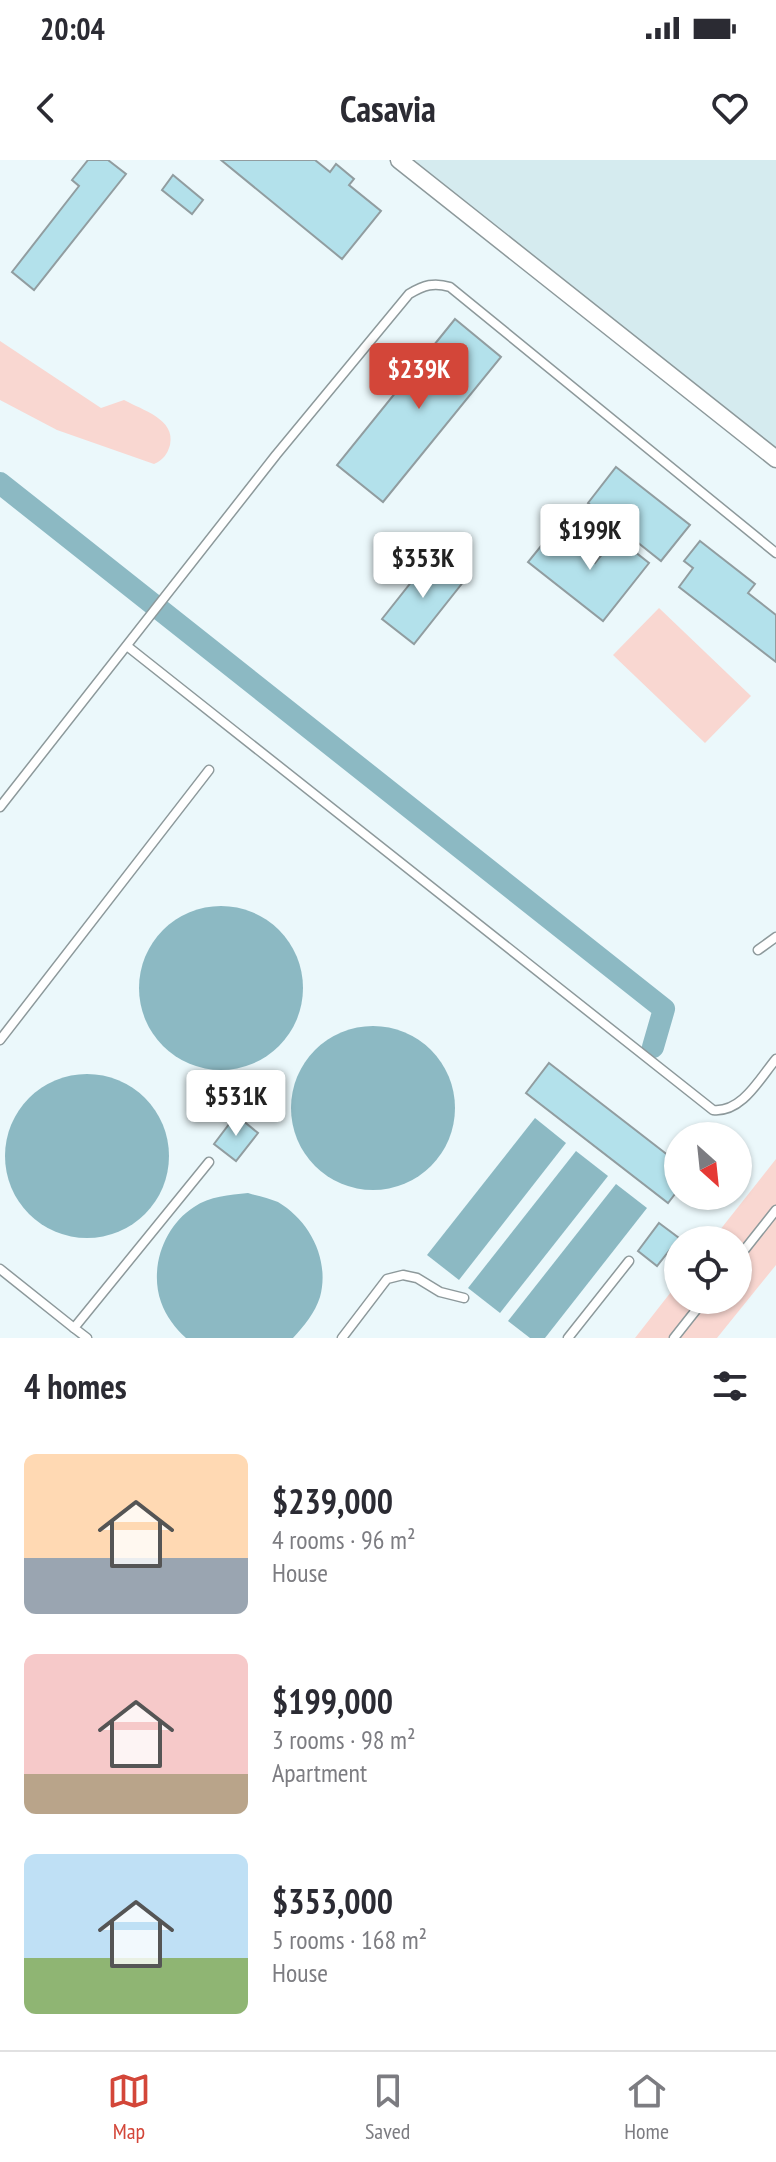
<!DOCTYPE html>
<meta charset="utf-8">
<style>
:root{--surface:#fff;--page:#f2f2f3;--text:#2b2b33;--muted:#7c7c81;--line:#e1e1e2;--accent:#d34639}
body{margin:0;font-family:"PT Sans Narrow",sans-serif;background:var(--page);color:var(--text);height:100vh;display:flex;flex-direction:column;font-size:30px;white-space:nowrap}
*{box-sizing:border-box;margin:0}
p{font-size:26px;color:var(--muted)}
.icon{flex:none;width:44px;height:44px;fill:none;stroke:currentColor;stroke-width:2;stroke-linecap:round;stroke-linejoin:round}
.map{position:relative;height:1178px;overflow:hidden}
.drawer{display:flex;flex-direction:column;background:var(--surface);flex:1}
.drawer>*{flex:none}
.needle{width:52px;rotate:153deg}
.fabs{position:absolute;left:664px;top:962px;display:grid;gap:16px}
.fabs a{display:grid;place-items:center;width:88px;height:88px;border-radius:50%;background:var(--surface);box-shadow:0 2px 6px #0004;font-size:40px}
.price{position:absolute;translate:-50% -68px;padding:0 18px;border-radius:8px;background:#fff;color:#222;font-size:26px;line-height:52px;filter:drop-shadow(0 2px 4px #0008)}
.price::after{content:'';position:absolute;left:50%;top:48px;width:24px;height:18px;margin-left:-12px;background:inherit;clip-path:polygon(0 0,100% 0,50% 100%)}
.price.active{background:var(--accent);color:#fff}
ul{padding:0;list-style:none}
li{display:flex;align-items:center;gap:24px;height:200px;padding:0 24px}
li span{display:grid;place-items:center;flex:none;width:224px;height:160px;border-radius:12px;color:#555}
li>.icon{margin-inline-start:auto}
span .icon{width:96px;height:96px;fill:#fffc;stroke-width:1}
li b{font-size:34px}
h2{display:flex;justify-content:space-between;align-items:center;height:96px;padding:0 24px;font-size:34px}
.status{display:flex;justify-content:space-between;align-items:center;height:56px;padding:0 40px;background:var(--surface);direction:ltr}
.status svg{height:22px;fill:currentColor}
header{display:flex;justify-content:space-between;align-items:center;height:104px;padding:0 24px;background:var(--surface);font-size:36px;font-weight:700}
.dock{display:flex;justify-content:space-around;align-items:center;height:112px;border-top:2px solid var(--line);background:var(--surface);font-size:22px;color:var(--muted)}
.dock a{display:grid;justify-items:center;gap:4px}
.dock .active{color:var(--accent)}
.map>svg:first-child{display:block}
.built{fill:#d5ebef}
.green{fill:#f9d7d1}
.water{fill:#8cb9c3}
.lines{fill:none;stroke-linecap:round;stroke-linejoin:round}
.canal{stroke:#8cb9c3;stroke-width:22}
.building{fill:#b3e1eb;stroke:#919da0;stroke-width:2}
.service-casing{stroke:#8d999b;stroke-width:11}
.minor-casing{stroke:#8d999b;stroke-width:19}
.service{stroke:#fff;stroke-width:8}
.minor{stroke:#fff;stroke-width:16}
</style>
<div class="status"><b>20:04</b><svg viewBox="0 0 49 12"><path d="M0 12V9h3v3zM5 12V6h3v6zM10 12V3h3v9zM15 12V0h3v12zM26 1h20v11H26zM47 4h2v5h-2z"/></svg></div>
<header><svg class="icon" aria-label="back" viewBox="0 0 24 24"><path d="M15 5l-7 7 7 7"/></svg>Casavia<svg class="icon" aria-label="heart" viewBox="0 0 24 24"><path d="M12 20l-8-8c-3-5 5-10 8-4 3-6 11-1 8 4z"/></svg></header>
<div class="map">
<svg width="776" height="1178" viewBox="0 0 776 1178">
<rect width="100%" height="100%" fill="#ebf8fb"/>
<path class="built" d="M411,0H776V289Z"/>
<g class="green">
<path d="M0,181L101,248L124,240C142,250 176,259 170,285C167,295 163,300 154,304L57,270L0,240Z"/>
<path d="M659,448L751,536L705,583L613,495Z"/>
<path d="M776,999V1105L717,1178H635L678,1123V1140H738V1080H712Z"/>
</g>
<g class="water">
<circle cx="221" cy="828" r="82"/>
<circle cx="373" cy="948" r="82"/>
<circle cx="87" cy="996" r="82"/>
<path d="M535,958L566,983L459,1120L427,1095Z"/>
<path d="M576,991L608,1016L500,1153L468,1128Z"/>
<path d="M616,1024L647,1048L545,1178H530L508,1161Z"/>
<path d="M248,1033C258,1036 269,1038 278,1042C310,1061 330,1100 320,1137C315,1153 304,1166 293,1178H186C175,1168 166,1156 161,1142C149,1108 164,1066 194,1047C210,1036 229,1035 248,1033Z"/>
</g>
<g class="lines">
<path class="canal" d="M0,323L664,849L653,887"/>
</g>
<g class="building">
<path d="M88,0H108L126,14L34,130L12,112L79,26L72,20Z"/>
<path d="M221,0H315L330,12L336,4L354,19L349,25L381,51L342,99Z"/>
<path d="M173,15L203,40L192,54L162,30Z"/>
<path d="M455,159L501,197L383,342L337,305Z"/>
<path d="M616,307L690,365L661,401L588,343Z"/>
<path d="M554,370L595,403L616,377L649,403L603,461L528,402Z"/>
<path d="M700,381L755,424L748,433L776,455V502L679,427L693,408L684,401Z"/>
<path d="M432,396L464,421L414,484L382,459Z"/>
<path d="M549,903L678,1003V1030L668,1043L526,933Z"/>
<path d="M236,955L258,973L236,1001L214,984Z"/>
<path d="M659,1063L679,1078L657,1106L638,1091Z"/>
</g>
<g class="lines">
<defs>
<g id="service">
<path d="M127,486L713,950C742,953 760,918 776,899"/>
<path d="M0,647L276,295L409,134C424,125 434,122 450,127L776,393"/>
<path d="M758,790L776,777"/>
<path d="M0,880L209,610"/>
<path d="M738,1098L776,1050"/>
<path d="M0,1109L74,1168"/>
<path d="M87,1178L74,1168L209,1002"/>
<path d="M342,1178L387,1119L403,1115L417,1118L440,1132L464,1138"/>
<path d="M568,1178L629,1101"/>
<path d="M674,1178L704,1140"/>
</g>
<path id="minor" d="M399,0L776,299"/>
</defs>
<use href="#service" class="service-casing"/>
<use href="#minor" class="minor-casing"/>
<use href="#service" class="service"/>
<use href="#minor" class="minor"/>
</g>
</svg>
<div class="fabs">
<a><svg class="needle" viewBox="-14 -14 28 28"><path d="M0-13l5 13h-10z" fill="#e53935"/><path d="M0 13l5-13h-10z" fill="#7c7c81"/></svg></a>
<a><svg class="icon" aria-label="locate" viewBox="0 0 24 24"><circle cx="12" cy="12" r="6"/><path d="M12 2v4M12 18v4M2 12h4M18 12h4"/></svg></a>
</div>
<b class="price active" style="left:419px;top:251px">$239K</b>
<b class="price" style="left:590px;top:412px">$199K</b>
<b class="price" style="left:423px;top:440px">$353K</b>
<b class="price" style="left:236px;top:978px">$531K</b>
</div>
<section class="drawer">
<h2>4 homes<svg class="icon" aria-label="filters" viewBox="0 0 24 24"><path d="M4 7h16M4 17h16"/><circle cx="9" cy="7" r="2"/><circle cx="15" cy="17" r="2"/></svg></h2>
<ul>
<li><span style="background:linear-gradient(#ffd9b3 65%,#9aa5b1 0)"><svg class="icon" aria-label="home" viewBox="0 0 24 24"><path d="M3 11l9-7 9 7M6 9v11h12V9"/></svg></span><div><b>$239,000</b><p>4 rooms · 96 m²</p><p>House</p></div></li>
<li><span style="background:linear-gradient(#f6c9c9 75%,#b9a48a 0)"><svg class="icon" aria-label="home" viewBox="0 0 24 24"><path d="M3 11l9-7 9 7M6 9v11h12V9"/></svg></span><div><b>$199,000</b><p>3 rooms · 98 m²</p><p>Apartment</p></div></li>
<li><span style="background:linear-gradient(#bfe0f5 65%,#8fb573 0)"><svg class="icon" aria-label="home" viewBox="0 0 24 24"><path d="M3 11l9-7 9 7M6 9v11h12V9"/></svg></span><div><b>$353,000</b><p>5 rooms · 168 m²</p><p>House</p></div></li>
</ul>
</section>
<nav class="dock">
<a class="active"><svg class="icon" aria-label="map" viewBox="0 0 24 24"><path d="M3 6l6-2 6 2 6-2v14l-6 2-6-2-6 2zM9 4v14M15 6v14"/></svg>Map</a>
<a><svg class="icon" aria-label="saved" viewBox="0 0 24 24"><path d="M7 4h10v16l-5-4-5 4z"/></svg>Saved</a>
<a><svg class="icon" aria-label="home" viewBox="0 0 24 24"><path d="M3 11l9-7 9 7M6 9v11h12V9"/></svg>Home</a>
</nav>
